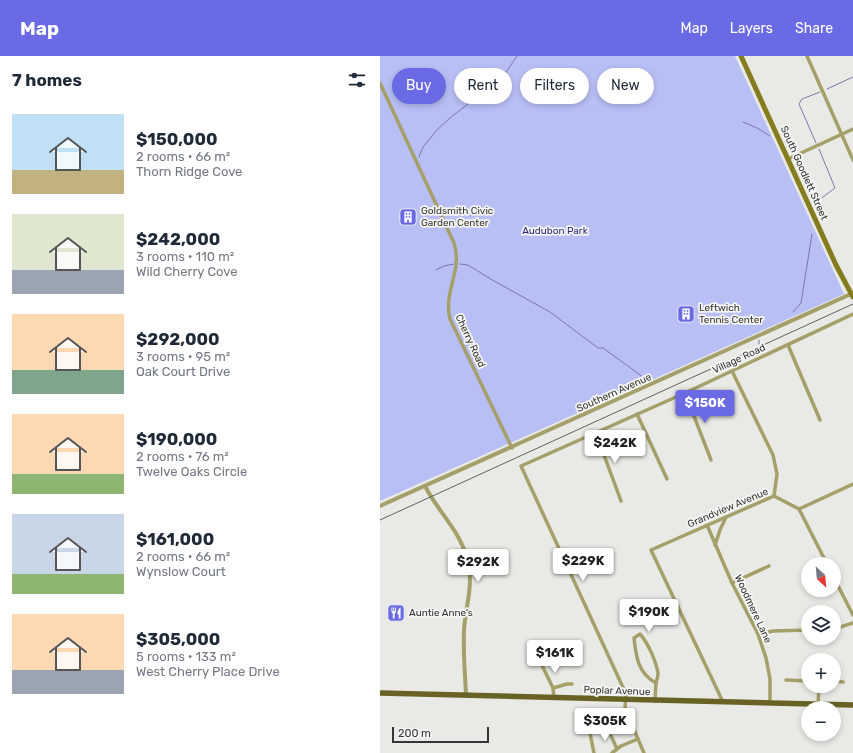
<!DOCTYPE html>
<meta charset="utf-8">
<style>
:root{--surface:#fff;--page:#f2f2f3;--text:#1f2937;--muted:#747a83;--accent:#6a6ae4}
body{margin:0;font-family:Rubik,sans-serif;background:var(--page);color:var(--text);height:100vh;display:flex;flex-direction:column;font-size:15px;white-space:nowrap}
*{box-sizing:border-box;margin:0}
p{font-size:13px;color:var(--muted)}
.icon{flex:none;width:22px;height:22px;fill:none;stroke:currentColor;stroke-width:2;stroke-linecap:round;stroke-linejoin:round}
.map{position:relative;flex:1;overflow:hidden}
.sheet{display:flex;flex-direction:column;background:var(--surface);width:380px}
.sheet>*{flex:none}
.banner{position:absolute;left:12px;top:12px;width:380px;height:36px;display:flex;gap:8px}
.needle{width:26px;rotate:154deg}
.buttons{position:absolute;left:421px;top:501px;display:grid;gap:8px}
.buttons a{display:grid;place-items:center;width:40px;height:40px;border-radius:50%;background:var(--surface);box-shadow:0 2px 6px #0003;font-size:20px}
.scale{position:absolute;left:12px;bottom:10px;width:97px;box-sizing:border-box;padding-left:4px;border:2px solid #353534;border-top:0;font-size:11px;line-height:14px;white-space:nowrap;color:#353534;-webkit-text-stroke:3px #f6f6f3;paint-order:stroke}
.price{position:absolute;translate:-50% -34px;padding:0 9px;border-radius:4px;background:#fff;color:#222;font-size:13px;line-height:26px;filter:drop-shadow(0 1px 2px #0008)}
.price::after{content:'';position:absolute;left:50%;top:24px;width:12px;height:9px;margin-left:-6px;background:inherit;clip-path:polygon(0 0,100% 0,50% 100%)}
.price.on{background:var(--accent);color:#fff}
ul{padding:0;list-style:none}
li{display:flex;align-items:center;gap:12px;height:100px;padding:0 12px}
li span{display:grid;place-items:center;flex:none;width:112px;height:80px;border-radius:0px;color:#555}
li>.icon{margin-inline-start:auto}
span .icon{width:48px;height:48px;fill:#fffc;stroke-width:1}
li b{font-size:17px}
h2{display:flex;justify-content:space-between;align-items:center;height:48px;padding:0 12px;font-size:17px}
.chip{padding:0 14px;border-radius:18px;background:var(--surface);box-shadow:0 2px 6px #0003;font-size:14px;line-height:36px}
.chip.on{background:var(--accent);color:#fff}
header{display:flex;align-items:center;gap:24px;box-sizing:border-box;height:56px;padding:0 20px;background:var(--accent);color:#fff}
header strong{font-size:19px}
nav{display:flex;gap:22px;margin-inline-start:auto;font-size:14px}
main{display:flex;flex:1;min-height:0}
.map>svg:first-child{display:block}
.green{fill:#b8bff5}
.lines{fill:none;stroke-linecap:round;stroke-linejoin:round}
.stream{stroke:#757aaa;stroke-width:1}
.minor{stroke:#a5a06a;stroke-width:3.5}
.tertiary{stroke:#a5a06a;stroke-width:4}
.secondary{stroke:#857c1e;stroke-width:5}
.primary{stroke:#686224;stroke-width:5.5}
.rail{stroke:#61615f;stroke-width:1}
.labels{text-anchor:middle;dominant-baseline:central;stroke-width:3.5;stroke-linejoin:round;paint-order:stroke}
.street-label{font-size:10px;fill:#353534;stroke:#f6f6f3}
.poi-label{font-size:10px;fill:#353534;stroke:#f6f6f3;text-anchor:start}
.park-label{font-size:10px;fill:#2e2a7b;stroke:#f6f6f3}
</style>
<header>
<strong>Map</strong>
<nav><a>Map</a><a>Layers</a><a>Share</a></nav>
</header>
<main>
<section class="sheet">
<h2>7 homes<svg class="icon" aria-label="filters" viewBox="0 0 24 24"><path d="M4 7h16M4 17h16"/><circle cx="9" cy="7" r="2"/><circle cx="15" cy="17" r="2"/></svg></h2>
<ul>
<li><span style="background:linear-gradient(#bfe0f5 70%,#c2b280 0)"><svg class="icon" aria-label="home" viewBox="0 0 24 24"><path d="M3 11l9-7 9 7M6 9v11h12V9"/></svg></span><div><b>$150,000</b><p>2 rooms · 66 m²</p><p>Thorn Ridge Cove</p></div></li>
<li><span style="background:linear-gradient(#dfe7d0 70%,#9aa5b1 0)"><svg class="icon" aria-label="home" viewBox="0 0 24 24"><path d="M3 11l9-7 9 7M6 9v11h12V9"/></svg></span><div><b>$242,000</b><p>3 rooms · 110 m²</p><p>Wild Cherry Cove</p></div></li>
<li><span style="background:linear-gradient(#ffd9b3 70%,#7fa58c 0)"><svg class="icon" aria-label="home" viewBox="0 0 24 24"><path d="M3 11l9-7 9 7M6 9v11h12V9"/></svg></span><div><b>$292,000</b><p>3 rooms · 95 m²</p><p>Oak Court Drive</p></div></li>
<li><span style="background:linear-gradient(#ffd9b3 75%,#8fb573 0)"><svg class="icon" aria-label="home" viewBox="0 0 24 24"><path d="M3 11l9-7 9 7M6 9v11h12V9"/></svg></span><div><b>$190,000</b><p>2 rooms · 76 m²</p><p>Twelve Oaks Circle</p></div></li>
<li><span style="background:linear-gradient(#c9d6e8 75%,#8fb573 0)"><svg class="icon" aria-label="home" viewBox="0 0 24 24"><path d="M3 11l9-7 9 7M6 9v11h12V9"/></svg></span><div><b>$161,000</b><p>2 rooms · 66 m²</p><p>Wynslow Court</p></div></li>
<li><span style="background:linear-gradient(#ffd9b3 70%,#9aa5b1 0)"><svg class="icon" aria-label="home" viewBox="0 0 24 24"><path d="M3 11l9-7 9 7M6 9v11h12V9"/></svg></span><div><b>$305,000</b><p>5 rooms · 133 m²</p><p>West Cherry Place Drive</p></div></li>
</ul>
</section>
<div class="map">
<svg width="473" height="697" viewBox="0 0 473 697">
<rect width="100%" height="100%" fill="#e9e9e5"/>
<path class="green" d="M0,0H355L464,238L0,445Z"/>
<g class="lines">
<g class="stream">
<path d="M447,33L473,21"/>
<path d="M363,66L377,72L390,80"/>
<path d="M436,87L419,48L422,43L440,36"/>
<path d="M39,101L43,91L57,74L71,61L96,42L110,40L137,0"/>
<path d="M435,147L455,132L439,93"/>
<path d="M80,208L88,209L114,225L170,256L218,292H223L263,321L270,322"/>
<path d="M56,214L64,210L74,208"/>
<path d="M413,256L421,247L432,178"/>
<path d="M379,284V288"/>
<path d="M380,295L381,298"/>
</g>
<g class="minor">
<path d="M427,0L473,104"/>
<path d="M0,27L74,187C83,215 63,235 70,263L132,392"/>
<path d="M408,103L473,73"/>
<path d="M408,289L440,364"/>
<path d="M352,315L393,399L397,418L394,440"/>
<path d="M305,337L331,404"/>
<path d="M257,358L287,423"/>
<path d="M212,379L224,399L241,445"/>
<path d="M419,453L447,508"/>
<path d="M327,469L352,527L378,578L386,602L390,623V647"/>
<path d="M335,489L340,474L346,461"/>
<path d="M454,522L473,559"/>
<path d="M352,527L389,510"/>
<path d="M454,573L473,567"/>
<path d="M260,578C268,587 276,605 278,617C278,620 277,624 276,627C258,617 256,601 254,582Z"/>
<path d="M378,578L393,575L428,574"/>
<path d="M157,599L173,632L174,641"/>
<path d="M406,624L428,625"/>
<path d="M454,625L463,626"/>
<path d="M173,632L187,628H192"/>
<path d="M275,645L276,627"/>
<path d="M343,646L271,494L394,440L419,453L473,428"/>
<path d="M438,649L439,630"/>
<path d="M206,672L210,677L214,697"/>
<path d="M228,673L237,693"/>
<path d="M232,697L241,690L258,683"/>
<path d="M264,697L245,653L246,638L141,410L305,337L473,258"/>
</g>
<g class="tertiary">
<path d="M45,430C57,454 78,473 86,499C95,528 86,546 84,574C83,596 85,617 86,639"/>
<path d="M0,450L473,237"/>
</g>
<path class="secondary" d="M361,0L456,209L473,241"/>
<path class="primary" d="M0,637L473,649"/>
<path class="rail" d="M0,464L473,248"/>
</g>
<defs>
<symbol id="building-square" viewBox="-11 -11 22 22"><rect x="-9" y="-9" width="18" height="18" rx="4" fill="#6a6ae4" stroke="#f6f6f3"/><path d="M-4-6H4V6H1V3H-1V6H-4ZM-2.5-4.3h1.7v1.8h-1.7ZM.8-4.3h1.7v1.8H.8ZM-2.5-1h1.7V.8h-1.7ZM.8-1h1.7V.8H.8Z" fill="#fff"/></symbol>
<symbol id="restaurant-square" viewBox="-11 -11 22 22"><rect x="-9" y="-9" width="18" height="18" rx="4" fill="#6a6ae4" stroke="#f6f6f3"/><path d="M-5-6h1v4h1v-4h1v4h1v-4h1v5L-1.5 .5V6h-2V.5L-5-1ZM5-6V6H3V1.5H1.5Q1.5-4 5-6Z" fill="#fff"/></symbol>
</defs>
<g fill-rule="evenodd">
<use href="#building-square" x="18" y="151" width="20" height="20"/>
<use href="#building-square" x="296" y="248" width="20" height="20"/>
<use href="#restaurant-square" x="6" y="547" width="20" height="20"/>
</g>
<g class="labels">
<g class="street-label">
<text transform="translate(424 117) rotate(66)">South Goodlett Street</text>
<text transform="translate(90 285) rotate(65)">Cherry Road</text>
<text transform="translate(359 303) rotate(-25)">Village Road</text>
<text transform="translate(234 337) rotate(-24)">Southern Avenue</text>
<text transform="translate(348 452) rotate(-23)">Grandview Avenue</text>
<text transform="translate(373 553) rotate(65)">Woodmere Lane</text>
<text transform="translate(237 635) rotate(2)">Poplar Avenue</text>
</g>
<g class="poi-label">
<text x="41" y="155">Goldsmith Civic<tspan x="41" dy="12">Garden Center</tspan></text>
<text x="319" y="252">Leftwich<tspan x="319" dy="12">Tennis Center</tspan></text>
<text x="29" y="557">Auntie Anne's</text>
</g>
<g class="park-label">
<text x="175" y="175">Audubon Park</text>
</g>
</g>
</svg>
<div class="buttons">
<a><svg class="needle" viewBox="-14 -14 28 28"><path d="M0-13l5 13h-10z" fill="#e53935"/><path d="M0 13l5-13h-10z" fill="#747a83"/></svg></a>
<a><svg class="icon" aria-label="layers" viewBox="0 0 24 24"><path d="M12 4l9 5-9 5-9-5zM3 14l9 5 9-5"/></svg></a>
<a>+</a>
<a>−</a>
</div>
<div class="scale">200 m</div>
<b class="price on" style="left:325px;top:368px">$150K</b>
<b class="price" style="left:235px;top:408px">$242K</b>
<b class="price" style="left:203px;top:526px">$229K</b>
<b class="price" style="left:98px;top:527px">$292K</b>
<b class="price" style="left:269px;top:577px">$190K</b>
<b class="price" style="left:175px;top:618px">$161K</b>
<b class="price" style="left:225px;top:686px">$305K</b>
<div class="banner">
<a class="chip on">Buy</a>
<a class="chip">Rent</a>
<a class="chip">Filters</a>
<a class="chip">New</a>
</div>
</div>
</main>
